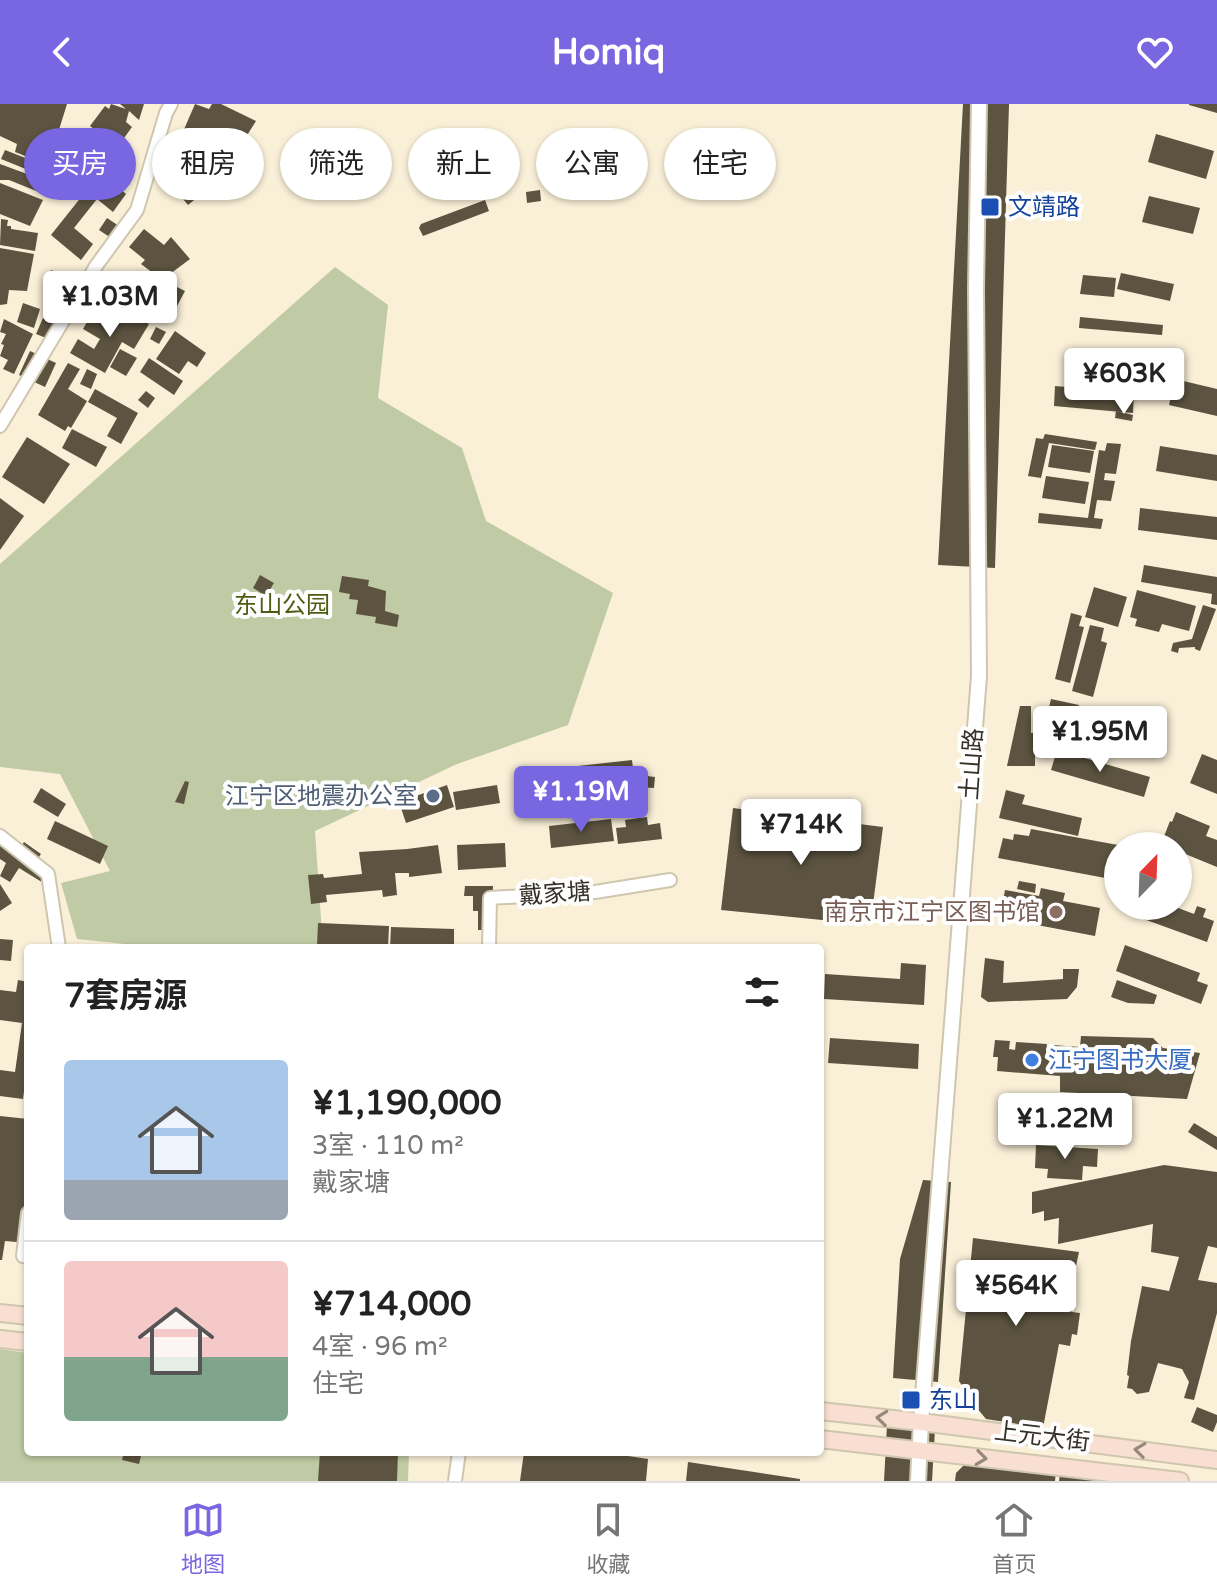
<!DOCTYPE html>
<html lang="zh">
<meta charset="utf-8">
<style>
:root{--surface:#fff;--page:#f6f6f6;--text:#222;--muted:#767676;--line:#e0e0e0;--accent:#7966e1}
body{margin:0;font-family:"Varela Round","Noto Sans SC",sans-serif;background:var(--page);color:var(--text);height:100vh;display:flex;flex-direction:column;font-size:30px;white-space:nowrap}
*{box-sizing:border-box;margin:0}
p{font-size:26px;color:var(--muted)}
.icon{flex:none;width:44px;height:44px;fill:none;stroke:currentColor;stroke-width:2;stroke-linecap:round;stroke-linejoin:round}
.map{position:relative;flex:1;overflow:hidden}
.panel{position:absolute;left:24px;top:840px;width:800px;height:512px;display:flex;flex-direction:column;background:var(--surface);border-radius:8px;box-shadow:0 2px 6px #0004}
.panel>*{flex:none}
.guide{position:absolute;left:24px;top:24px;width:800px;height:72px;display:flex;gap:16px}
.needle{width:52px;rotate:23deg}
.controls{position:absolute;left:1104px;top:728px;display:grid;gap:16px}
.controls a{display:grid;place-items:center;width:88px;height:88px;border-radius:50%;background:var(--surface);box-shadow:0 2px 6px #0004;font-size:40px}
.price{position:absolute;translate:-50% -68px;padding:0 18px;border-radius:8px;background:#fff;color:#222;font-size:26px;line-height:52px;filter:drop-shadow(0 2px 4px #0008)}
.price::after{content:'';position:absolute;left:50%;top:48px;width:24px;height:18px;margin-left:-12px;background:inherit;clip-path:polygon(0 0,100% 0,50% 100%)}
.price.current{background:var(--accent);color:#fff}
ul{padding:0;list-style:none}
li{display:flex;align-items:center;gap:24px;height:200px;padding:0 40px}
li+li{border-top:2px solid var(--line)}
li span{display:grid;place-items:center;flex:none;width:224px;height:160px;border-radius:8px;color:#555}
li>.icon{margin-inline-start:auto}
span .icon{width:96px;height:96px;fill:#fffc;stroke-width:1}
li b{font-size:34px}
h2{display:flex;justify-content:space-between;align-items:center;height:96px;padding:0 40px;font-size:34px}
.pill{padding:0 28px;border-radius:36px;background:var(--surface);box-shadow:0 2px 6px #0004;font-size:28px;line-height:72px}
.pill.current{background:var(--accent);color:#fff}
header{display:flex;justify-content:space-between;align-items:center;height:104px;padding:0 40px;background:var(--accent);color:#fff;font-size:36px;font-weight:700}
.tabs{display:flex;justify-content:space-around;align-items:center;height:112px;border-top:2px solid var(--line);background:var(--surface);font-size:22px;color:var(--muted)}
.tabs a{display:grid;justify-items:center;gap:4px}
.tabs .current{color:var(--accent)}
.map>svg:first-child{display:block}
.green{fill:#c0caa5}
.building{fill:#5c5440}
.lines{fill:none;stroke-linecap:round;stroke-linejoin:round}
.minor-casing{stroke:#cfc6ae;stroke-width:16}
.tertiary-casing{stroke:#cfc6ae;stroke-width:18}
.secondary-casing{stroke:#cfc6ae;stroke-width:20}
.minor{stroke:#fff;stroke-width:12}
.tertiary{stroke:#fff;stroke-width:14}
.secondary{stroke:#f8dfd1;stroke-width:16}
.oneway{stroke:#96887c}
.transit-dot{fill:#1a4fb4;stroke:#fefefe;stroke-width:3}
.service-dot{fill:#5c6f8a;stroke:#fefefe;stroke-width:3}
.education-dot{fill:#8d6e63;stroke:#fefefe;stroke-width:3}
.shop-dot{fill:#3f7fe0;stroke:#fefefe;stroke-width:3}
.labels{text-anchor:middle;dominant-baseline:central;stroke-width:8;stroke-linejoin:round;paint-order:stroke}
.transit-label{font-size:24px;fill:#164399;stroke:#fefefe;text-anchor:start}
.park-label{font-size:24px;fill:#4e5c13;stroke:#fefefe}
.street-label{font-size:24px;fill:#353128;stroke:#fefefe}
.service-label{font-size:24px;fill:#4e5e75;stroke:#fefefe;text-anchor:end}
.education-label{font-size:24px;fill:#785e54;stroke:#fefefe;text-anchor:end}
.shop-label{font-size:24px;fill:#366cbe;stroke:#fefefe;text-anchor:start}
</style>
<header><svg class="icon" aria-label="back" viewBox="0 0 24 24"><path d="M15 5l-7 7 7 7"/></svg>Homiq<svg class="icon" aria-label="heart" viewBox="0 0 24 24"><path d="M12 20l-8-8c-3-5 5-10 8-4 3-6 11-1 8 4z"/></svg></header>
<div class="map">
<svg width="1217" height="1377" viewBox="0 0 1217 1377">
<rect width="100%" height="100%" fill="#faf0d8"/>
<g class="green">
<path d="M335,163L388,201L378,294L462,344L486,417L613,489L568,621L457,660L315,727L323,844H163L77,835L61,779L110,767L60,670L0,663V460Z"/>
<path d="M0,1245L28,1249V1348H409L408,1377H0Z"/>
</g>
<g class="building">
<path d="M0,0H67L48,61L15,48L17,40L0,32Z"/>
<path d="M111,0L126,5L120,0H144L139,16L129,7L126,18L132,23L119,41L131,49L114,73L87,52L102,31L90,22L105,2L109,5Z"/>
<path d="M195,0L209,5L212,0H221L256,17L241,41L190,61L172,53Z"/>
<path d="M963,0H1009L995,464L938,461Z"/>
<path d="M1189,0H1217V9L1189,1Z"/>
<path d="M1156,30L1214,47L1206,75L1148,58Z"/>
<path d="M5,46L74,73L70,83L1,55Z"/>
<path d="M67,46L84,51L77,72L60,67Z"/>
<path d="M0,60L57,81L51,93L9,76H0Z"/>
<path d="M179,67L199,92L188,101L167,76Z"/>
<path d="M101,68L126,90L113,108L97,95L74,124L93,140L81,156L51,131Z"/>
<path d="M0,79L43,96L30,122L0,110Z"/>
<path d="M540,86L541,97L527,99L526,88Z"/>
<path d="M1149,92L1200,104L1193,130L1142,118Z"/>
<path d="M485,96L489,107L423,132L419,124L421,120Z"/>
<path d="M107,114L125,126L117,138L99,126Z"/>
<path d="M1,115L8,116L7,122H11V125L38,129L35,147L0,141Z"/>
<path d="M144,125L164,141L171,133L190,155L162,176L141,160L145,156L129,143Z"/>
<path d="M0,144L34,150L27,187L9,186L7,200L0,201Z"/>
<path d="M51,166L62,172L56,184L44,178Z"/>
<path d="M1121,169L1174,180L1170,197L1117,185Z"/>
<path d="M1083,171L1116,174L1114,193L1080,190Z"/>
<path d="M113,173L128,182L131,177L153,188L141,210L104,189Z"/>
<path d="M159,178L169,183L171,180L185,187L176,204L153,192Z"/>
<path d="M23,199L40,205L34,224L17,218Z"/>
<path d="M119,204L149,220L134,245L122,238L105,269L70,249L78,235L94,245L100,235L83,225L90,213L108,223Z"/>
<path d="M1080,213L1163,221L1162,231L1079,224Z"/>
<path d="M43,214L63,223L56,238L36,230Z"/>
<path d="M4,215L33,230L14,270L3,265L8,256L0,252L4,241L1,240L6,230L0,228Z"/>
<path d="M156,223L166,228L159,240L150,235Z"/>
<path d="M175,227L206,249L197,263L188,257L179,270L156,255Z"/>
<path d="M120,245L137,254L126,272L110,263Z"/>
<path d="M30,247L56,259L45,283L19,271Z"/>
<path d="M1080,249L1150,255L1149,268L1078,262Z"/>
<path d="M149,254L183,277L174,291L140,268Z"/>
<path d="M68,259L80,265L68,285L87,297L71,324L68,322L65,327L38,311Z"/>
<path d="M87,265L97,270L91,285L80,280Z"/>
<path d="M1175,275L1217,285V312L1169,301Z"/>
<path d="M1055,282L1134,289L1133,309L1054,302Z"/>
<path d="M95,285L138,309L121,340L107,332L117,314L88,298Z"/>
<path d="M146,287L155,294L148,304L138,296Z"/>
<path d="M1116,307L1133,311L1132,317L1115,314Z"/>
<path d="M72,325L107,343L96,363L62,344Z"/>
<path d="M1045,330L1097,338L1095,346L1049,339L1041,374L1028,372L1036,334L1043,335Z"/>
<path d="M27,333L70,360L44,400L2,373Z"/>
<path d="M1107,339L1121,340L1116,370L1105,369L1104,376L1115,377L1111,397L1097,396L1094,414L1103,415L1101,425L1038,419L1039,409L1088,414L1099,346L1105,347Z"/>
<path d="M1052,341L1094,347L1090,369L1048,363Z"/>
<path d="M1160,342L1217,351V377L1156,367Z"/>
<path d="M1046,372L1089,378L1085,400L1042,394Z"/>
<path d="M0,394L24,412L0,446Z"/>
<path d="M1140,404L1217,413V436L1138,426Z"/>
<path d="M1144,461L1217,473V501L1211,500L1212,490L1141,478Z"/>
<path d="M260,471L274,479L266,492L253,484Z"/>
<path d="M342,472L369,476L368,482L386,487L385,507L399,511L397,523L375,519L376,513L356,510L358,496L349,495L350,490L339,488Z"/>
<path d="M1094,483L1127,493L1118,523L1085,513Z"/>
<path d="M1137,486L1196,502L1189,527L1162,520L1159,528L1135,522L1137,515L1130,513Z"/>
<path d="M1203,501L1216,505L1200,547L1195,545V543L1179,544L1178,549L1171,547L1173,539L1192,535Z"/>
<path d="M1071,509L1082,512L1079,522L1084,523L1070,579L1055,575Z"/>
<path d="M1090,521L1104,524L1101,537L1107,539L1093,593L1072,587Z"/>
<path d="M1051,595L1079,601L1073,627L1045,620Z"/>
<path d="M1020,602H1031V629H1038V648H1035V662H1007Z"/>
<path d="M1076,631L1096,635L1094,643L1075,639Z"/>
<path d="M1057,646L1150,673L1144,693L1051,666Z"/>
<path d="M1202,650L1217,656V690L1190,679Z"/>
<path d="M632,656L635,682L520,695L515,669Z"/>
<path d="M639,671L655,673L654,684L638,683Z"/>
<path d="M185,677L189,678L184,700L175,698Z"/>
<path d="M447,681L454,703L406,719L399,698Z"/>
<path d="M497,681L500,699L456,706L453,688Z"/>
<path d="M41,684L66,700L58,713L33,698Z"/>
<path d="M1006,686L1025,691L1022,700L1082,714L1078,732L999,714Z"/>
<path d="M733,704L883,723L871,816L863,815L862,820L721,806Z"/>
<path d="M1176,708L1210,722L1206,732L1217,736V763L1178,747V742L1161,740L1170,717L1172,718Z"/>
<path d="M647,713L648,721L660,719L662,735L618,740L616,724L626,723L625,716Z"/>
<path d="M611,715L614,737L551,744L549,722Z"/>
<path d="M55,717L108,742L100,760L47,735Z"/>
<path d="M1031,725L1118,741V767L1116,776L998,754L1003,734L1013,736L1014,730L1029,732Z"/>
<path d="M0,732L20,744L24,738L41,750L35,759L52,768L45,780L19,764L10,778L0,772L6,759L0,755Z"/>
<path d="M505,739L506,763L458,766L457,741Z"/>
<path d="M438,741L442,769L409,773V769H395L397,791L383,793L382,786L326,791L327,798L311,800L308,771L323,770L324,774L362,770L359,748L407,745Z"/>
<path d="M1019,777L1036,780L1035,789L1017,785Z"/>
<path d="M0,780L12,799L0,807Z"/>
<path d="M465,782H493L492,826H478V807H473V792H464Z"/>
<path d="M1041,784L1065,789L1063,797L1100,804L1095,832L1000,814L1005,786L1039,792Z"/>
<path d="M1142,802H1173L1194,810L1197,802L1206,805L1203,813L1214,817L1207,838L1138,813Z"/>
<path d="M318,819L389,822L388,844L317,842Z"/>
<path d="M391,823L454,825V844H390Z"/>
<path d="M0,835L13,836L11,857L0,856Z"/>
<path d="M1125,841L1200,869L1197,877L1208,881L1201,900L1116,867Z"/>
<path d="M985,854L1004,857L1003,879L1063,875V865H1079L1077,883L1067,895L988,898L981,893Z"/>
<path d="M901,859L926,861L924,901L824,895L825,870L900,875Z"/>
<path d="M18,876L28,878V955L23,995L0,992V966L15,968L22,919L0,916V886L16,888Z"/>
<path d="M1117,876L1157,891L1154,900L1128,899L1111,893Z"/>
<path d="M1081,932L1153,934L1163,944L1200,949L1187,995L1060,988V972L997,967L998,953H993L995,936L1010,937L1009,945L1015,946L1016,938L1047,940L1046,949L1052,950V941L1080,943Z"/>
<path d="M830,934L919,940L918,965L828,959Z"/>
<path d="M0,1012L28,1015V1139L5,1137L2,1156H0Z"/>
<path d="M1194,1019L1217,1033V1046L1188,1028Z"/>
<path d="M1036,1041L1098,1045L1097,1063L1083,1062L1082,1076L1047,1074L1048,1065L1035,1064Z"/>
<path d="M1164,1061L1217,1068V1144L1208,1142L1198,1176L1217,1179V1209L1194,1296L1184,1294L1189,1278L1182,1265L1158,1259L1149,1288L1137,1290L1132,1285L1127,1284L1129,1272L1127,1271L1131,1237L1142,1182L1169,1187L1179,1153L1151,1148L1153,1120L1058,1140L1059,1114L1044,1117V1107L1032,1110V1088Z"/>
<path d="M923,1076L951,1078L938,1278L893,1274L900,1155Z"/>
<path d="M973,1134L1079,1148L1067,1204H1072V1208L1080,1209L1077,1231L1072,1230L1070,1242L1059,1240L1043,1324L986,1315L971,1297V1295L959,1277Z"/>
<path d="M1197,1303L1217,1311V1318L1213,1328L1191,1318Z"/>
<path d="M887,1321L935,1326L932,1377H884Z"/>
<path d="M124,1348H142L139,1360L122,1356Z"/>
<path d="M320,1348H398L397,1377H318Z"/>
<path d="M524,1348H601L648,1355L646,1377H520Z"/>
<path d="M688,1358L800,1375V1377H686Z"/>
<path d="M967,1358L1056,1367L1055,1377H955L956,1369Z"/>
<path d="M1060,1369L1100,1375V1377H1059Z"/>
</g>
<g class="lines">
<defs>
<g id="minor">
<path d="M0,322L96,162L137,106L166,9L171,0"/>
<path d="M0,732L48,770L59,844"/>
<path d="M489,844L490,794L595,788L670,776"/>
<path d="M28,1109L23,1152L28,1153"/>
<path d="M455,1377L459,1348"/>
</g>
<path id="tertiary" d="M918,1377L921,1318L979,572L976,185L979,0"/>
<g id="secondary">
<path d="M0,1209L28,1212"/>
<path d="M0,1235L28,1238"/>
<path d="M820,1307L921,1318L1217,1356"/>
<path d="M820,1335L1180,1377"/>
</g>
</defs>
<use href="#minor" class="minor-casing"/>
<use href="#tertiary" class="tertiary-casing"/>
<use href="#secondary" class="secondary-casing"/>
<use href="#minor" class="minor"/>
<use href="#tertiary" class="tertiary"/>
<use href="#secondary" class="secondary"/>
</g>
<defs><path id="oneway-chevron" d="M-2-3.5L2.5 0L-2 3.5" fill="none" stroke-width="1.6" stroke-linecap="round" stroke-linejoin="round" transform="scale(2)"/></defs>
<g class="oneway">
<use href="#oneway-chevron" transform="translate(882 1314) rotate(-174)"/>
<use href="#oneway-chevron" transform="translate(1140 1346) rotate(-173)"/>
<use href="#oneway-chevron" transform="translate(981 1354) rotate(7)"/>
</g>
<g class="transit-dot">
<rect x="980" y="93" width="20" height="20" rx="4"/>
<rect x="901" y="1286" width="20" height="20" rx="4"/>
</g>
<circle class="service-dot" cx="433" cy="692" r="8"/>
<circle class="education-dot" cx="1056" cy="808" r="8"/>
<circle class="shop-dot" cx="1032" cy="956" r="8"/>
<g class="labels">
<g class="transit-label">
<text x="1008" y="103">文靖路</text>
<text x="929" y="1296">东山</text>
</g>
<g class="park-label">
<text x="282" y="501">东山公园</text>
</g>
<g class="street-label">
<text transform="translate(972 660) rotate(-86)">土山路</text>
<text transform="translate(555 790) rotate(-4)">戴家塘</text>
<text transform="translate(1042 1333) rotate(7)">上元大街</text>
</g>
<g class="service-label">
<text x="417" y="692">江宁区地震办公室</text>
</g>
<g class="education-label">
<text x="1040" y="808">南京市江宁区图书馆</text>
</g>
<g class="shop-label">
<text x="1048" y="956">江宁图书大厦</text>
</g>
</g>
</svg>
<div class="controls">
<a><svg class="needle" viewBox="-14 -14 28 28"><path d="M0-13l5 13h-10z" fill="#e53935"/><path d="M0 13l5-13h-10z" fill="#767676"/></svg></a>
</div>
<b class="price" style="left:110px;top:235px">¥1.03M</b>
<b class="price" style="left:1124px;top:312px">¥603K</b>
<b class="price" style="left:1100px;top:670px">¥1.95M</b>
<b class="price current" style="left:581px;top:730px">¥1.19M</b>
<b class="price" style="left:801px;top:763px">¥714K</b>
<b class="price" style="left:1065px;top:1057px">¥1.22M</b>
<b class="price" style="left:1016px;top:1224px">¥564K</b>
<div class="guide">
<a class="pill current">买房</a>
<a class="pill">租房</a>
<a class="pill">筛选</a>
<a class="pill">新上</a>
<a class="pill">公寓</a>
<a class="pill">住宅</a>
</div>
<section class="panel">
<h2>7套房源<svg class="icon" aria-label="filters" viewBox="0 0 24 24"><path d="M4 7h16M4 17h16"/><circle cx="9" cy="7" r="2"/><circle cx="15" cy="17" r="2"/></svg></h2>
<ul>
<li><span style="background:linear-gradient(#a9c7e8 75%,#9aa5b1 0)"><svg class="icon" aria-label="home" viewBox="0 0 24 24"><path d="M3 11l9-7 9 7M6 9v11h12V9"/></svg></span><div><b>¥1,190,000</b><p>3室 · 110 m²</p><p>戴家塘</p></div></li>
<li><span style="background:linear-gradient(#f6c9c9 60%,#7fa58c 0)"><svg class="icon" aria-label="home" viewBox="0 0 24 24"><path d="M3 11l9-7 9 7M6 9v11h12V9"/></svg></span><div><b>¥714,000</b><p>4室 · 96 m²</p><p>住宅</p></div></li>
</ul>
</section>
</div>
<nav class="tabs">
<a class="current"><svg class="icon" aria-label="map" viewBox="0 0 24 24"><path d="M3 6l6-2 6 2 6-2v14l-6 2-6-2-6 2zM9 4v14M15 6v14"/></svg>地图</a>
<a><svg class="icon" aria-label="saved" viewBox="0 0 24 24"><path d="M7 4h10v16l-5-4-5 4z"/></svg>收藏</a>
<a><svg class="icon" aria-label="home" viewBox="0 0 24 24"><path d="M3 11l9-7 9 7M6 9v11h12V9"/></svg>首页</a>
</nav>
